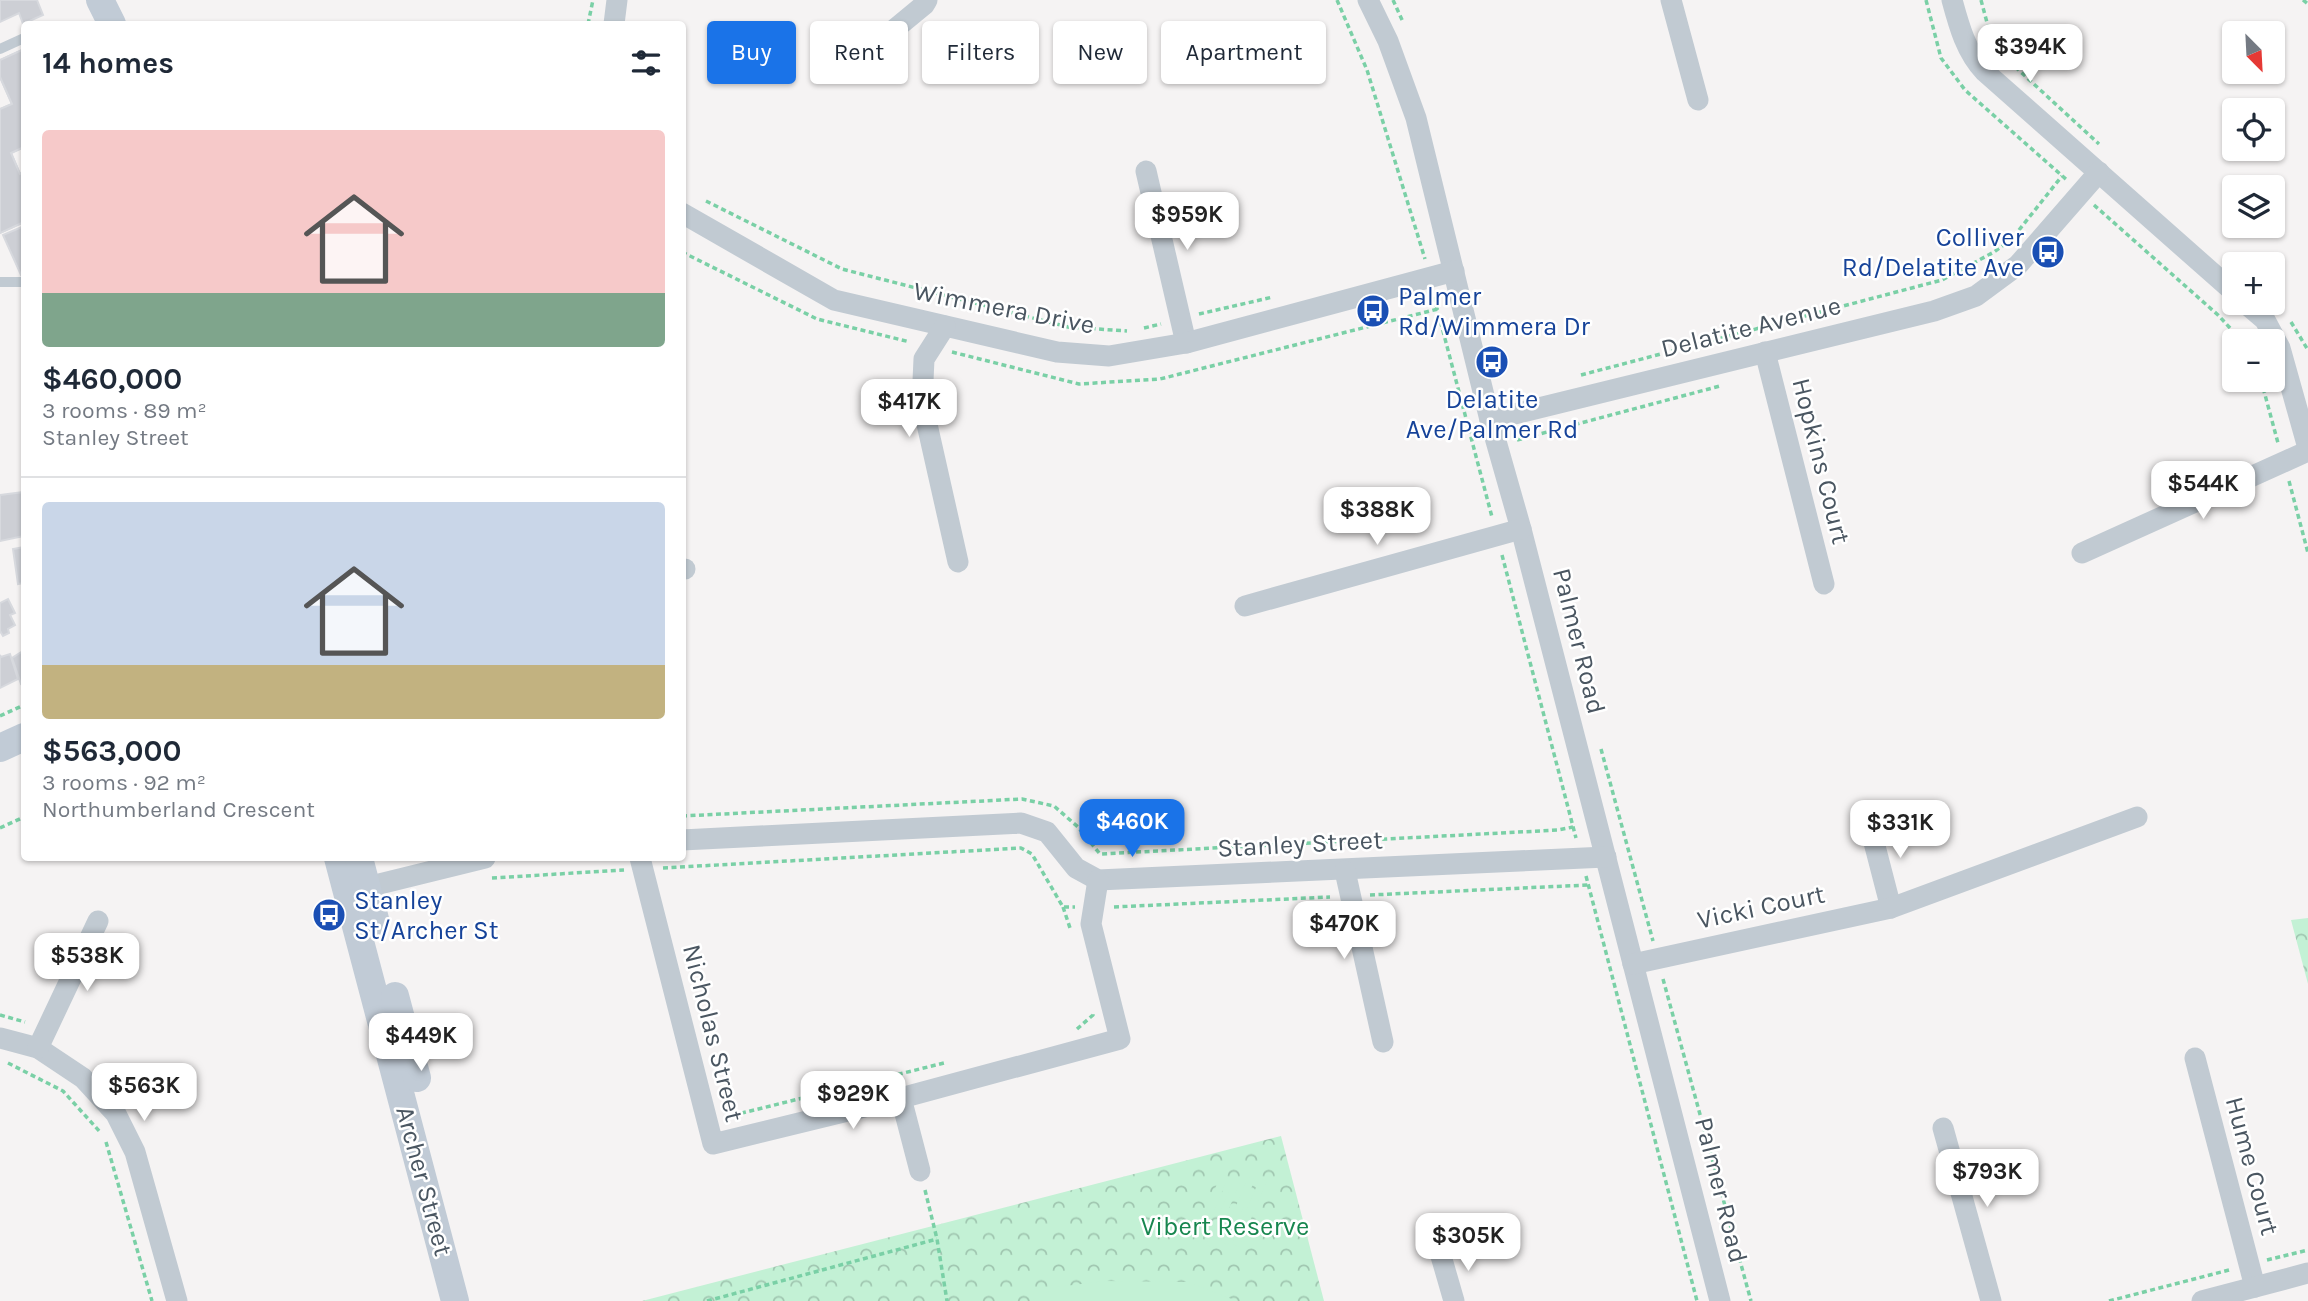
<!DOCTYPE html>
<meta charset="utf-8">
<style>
:root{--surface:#fff;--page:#f2f2f3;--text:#1f2937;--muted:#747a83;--line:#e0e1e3;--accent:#1a73e8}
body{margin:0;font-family:Karla,sans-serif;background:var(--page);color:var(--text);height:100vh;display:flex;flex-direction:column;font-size:26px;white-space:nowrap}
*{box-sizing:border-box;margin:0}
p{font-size:23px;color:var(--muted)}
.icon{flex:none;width:38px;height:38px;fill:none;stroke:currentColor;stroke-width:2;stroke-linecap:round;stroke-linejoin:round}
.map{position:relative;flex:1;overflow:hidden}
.panel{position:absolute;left:21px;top:21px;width:665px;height:840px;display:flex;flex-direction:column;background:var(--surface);border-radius:7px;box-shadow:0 2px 5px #0004}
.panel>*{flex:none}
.guide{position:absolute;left:707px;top:21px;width:665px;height:63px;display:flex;gap:14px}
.needle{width:46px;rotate:156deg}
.controls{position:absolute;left:2222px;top:21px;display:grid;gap:14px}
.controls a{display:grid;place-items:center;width:63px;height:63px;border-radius:7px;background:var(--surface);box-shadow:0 2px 5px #0004;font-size:35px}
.price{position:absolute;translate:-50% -60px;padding:0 16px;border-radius:14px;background:#fff;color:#222;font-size:23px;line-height:46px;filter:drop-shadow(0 2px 4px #0008)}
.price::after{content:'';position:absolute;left:50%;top:42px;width:21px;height:16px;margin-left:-10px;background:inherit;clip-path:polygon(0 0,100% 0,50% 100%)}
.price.selected{background:var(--accent);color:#fff}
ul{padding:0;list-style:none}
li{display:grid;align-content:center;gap:14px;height:371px;padding:0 21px}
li+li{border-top:2px solid var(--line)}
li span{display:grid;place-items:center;height:217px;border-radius:7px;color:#555}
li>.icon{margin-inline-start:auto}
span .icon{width:126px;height:126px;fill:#fffc;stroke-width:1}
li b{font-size:30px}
h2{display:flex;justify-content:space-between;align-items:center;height:84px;padding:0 21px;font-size:30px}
.pill{padding:0 24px;border-radius:7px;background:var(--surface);box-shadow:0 2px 5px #0004;font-size:24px;line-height:63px}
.pill.selected{background:var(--accent);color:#fff}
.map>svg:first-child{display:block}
.forest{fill:url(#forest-crowns)}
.pitch{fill:#c3f1d5}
.building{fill:#cdcfd5;stroke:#d7d9de;stroke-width:2}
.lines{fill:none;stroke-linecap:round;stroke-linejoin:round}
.path{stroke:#7ad0a6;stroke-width:3.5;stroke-dasharray:5 3.5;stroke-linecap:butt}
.lane{stroke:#c1cad2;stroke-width:10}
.street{stroke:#c1cad2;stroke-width:21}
.secondary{stroke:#c1cbd6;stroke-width:28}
.labels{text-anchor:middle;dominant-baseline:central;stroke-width:5;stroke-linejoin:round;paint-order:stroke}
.transit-label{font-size:26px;fill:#164399;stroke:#fff;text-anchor:start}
.street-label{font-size:26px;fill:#4a5661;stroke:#fff}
.park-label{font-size:26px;fill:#17864f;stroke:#fff}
</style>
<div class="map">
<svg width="2308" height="1301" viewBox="0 0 2308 1301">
<defs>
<pattern id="forest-crowns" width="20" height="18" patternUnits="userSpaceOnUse" patternTransform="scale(1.75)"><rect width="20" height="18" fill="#c3f1d5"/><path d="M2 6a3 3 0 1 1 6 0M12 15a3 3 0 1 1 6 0" fill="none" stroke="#a0c6b0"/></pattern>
</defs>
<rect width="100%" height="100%" fill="#f5f3f3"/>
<g class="forest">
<path d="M2308,918V984L2291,920Z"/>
<path d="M1281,1136L1324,1301H642Z"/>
</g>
<g class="pitch">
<path d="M1221,1174L1228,1177L1201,1243L1194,1240Z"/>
<path d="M1248,1177L1255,1179L1228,1245L1221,1242Z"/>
<path d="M1260,1178L1267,1181L1239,1247L1232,1244Z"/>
<path d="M1234,1179L1240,1182L1213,1248L1206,1245Z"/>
<path d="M1105,1281L1188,1282L1237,1301H1031L1057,1287Z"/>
</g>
<g class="building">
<path d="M0,0H37L43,15L23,24L19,13L0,22Z"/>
<path d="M24,49V147L11,153L20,174L24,172V222L0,233V109L12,104L0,77V60Z"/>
<path d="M24,49V147L11,153L20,174L24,172V222L0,233V109L12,104L0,77V60Z"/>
<path d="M24,226V274L21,275L3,235Z"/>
<path d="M24,492V536L0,541V495Z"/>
<path d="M24,547V583L18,584L13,549Z"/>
<path d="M8,599L15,613L10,615L15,625L8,629L9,633L3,636L0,631V603Z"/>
<path d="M23,651L24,683L21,684L12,658Z"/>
<path d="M10,654L18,679L0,688V655L1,657Z"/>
</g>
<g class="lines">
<g class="path">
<path d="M1337,0L1367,70L1425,259"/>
<path d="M1393,0L1403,22"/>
<path d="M1926,0L1941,58L1965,90L2068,181"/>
<path d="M1981,0L1989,30L2011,63L2099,144"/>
<path d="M2303,0L2308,4"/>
<path d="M588,24L593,0"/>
<path d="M706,201L842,269L1068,327L1127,331"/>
<path d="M2094,205L2218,315L2242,341"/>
<path d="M2019,230L2062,176"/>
<path d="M682,252L817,319L910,342"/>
<path d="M1434,297L1492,517"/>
<path d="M1199,314L1273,297"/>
<path d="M2291,322L2308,350"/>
<path d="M1144,328L1161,324"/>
<path d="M952,352L1079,384L1160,379L1438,309"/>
<path d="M1581,375L1942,280L1994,252L2012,239"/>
<path d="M2261,380L2278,443"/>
<path d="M1517,440L1720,386"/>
<path d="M2289,481L2308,553"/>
<path d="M1502,555L1576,838"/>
<path d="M0,716L24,705"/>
<path d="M1601,749L1653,941"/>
<path d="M682,816L1022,799L1054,806L1078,827L1100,854L1558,830L1573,827"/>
<path d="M0,828L24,817"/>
<path d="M663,868L1021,848L1032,854L1063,907H1075"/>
<path d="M1586,876L1697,1301"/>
<path d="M492,878L624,870"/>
<path d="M1370,895L1588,885"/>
<path d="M1063,907L1070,928"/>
<path d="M1114,907L1330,897"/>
<path d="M1663,979L1751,1301"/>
<path d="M0,1015L25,1022"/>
<path d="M1077,1029L1093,1015V1013"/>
<path d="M8,1063L63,1091L101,1133"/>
<path d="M726,1112L730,1116L944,1063"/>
<path d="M106,1142L152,1301"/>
<path d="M925,1190L937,1239L947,1301"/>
<path d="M2267,1260L2308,1250"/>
<path d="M707,1301L937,1239"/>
<path d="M2109,1301L2229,1270"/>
</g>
<g class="lane">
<path d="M0,49L24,38"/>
<path d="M0,282H24"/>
</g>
<g class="street">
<path d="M1368,0L1388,41L1416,118L1490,420L1521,529L1720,1301"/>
<path d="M1671,0L1698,100"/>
<path d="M1952,0C1959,26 1966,52 1985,72L2235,293"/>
<path d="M614,24L617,0"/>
<path d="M890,33L924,5L927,0"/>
<path d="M1146,171L1186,343"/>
<path d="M682,213L834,300L1057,352L1109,356L1186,343L1454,271"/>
<path d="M2245,303L2265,320L2280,348L2308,448"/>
<path d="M945,326L924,359L922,402L958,562"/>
<path d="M1765,352L1824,584"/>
<path d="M1490,420L1934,311L1976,296L2018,265L2099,172"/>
<path d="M2082,553L2308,451"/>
<path d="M682,569H685"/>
<path d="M1245,606L1521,529"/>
<path d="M1869,823L1891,908"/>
<path d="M682,840L1021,823L1047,832L1076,868L1098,880L1606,857"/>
<path d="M640,858L713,1144L901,1098L1120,1039L1091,924L1098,880"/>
<path d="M1345,871L1383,1042"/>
<path d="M355,890L485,858"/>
<path d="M1633,964L1891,908L2137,817"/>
<path d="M0,1038L38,1048L83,1078L116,1114L135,1152L177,1301"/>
<path d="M38,1048L98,921"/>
<path d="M2195,1058L2255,1287"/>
<path d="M901,1098L920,1171"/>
<path d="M1943,1128L1991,1301"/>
<path d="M1441,1256L1454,1301"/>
<path d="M2202,1301L2308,1273"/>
</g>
<g class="secondary">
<path d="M100,0L112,24"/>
<path d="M0,748L24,737"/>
<path d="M338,858L455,1301"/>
<path d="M359,858L376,923"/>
<path d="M395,996L417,1078"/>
</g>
</g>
<defs>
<symbol id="bus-disc" viewBox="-11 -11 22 22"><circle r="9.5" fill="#1a4fb4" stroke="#fff"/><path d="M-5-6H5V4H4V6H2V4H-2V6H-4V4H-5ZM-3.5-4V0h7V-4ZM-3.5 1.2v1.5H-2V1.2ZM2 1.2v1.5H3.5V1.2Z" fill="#fff"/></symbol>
</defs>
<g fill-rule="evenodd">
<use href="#bus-disc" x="2029" y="233" width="38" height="38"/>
<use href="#bus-disc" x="1354" y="292" width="38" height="38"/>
<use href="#bus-disc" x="1473" y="343" width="38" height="38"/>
<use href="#bus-disc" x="310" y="896" width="38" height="38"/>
</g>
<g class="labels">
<g class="transit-label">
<text x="2024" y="237" text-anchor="end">Colliver<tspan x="2024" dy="30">Rd/Delatite Ave</tspan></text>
<text x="1398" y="296">Palmer<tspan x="1398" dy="30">Rd/Wimmera Dr</tspan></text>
<text x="1492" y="399" text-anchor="middle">Delatite<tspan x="1492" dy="30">Ave/Palmer Rd</tspan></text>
<text x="354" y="900">Stanley<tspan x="354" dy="30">St/Archer St</tspan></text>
</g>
<g class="street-label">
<text transform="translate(1004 308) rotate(11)">Wimmera Drive</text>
<text transform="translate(1751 327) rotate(-14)">Delatite Avenue</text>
<text transform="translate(1821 461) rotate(76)">Hopkins Court</text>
<text transform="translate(1579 641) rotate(76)">Palmer Road</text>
<text transform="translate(1300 844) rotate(-3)">Stanley Street</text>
<text transform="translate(1761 907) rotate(-12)">Vicki Court</text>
<text transform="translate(713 1033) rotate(76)">Nicholas Street</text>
<text transform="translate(2252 1166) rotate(75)">Hume Court</text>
<text transform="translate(424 1181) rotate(75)">Archer Street</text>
<text transform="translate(1721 1190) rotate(76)">Palmer Road</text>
</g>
<g class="park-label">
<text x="1225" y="1226">Vibert Reserve</text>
</g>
</g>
</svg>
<div class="controls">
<a><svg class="needle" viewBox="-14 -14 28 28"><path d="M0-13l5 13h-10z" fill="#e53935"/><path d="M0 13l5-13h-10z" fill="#747a83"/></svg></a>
<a><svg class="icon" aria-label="locate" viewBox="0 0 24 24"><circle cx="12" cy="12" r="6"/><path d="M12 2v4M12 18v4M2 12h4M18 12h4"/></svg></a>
<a><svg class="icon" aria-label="layers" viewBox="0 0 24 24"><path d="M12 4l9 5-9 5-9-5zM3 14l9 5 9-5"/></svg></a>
<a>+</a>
<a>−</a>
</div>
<b class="price" style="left:2030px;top:84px">$394K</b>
<b class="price" style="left:1187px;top:252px">$959K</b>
<b class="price" style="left:909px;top:439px">$417K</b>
<b class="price" style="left:2203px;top:521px">$544K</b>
<b class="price" style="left:1377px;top:547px">$388K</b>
<b class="price selected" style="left:1132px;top:859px">$460K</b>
<b class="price" style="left:1900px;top:860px">$331K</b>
<b class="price" style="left:1344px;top:961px">$470K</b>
<b class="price" style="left:87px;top:993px">$538K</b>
<b class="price" style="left:421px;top:1073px">$449K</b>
<b class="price" style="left:144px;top:1123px">$563K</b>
<b class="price" style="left:853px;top:1131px">$929K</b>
<b class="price" style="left:1987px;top:1209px">$793K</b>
<b class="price" style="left:1468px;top:1273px">$305K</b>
<div class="guide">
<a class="pill selected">Buy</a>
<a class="pill">Rent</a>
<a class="pill">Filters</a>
<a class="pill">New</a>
<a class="pill">Apartment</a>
</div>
<section class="panel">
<h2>14 homes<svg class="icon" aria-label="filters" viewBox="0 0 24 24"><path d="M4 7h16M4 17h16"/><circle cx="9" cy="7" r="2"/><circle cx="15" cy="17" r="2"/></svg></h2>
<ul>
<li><span style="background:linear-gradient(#f6c9c9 75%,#7fa58c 0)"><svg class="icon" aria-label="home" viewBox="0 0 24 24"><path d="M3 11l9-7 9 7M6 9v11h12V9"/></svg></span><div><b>$460,000</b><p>3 rooms · 89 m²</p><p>Stanley Street</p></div></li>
<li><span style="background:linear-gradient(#c9d6e8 75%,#c2b280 0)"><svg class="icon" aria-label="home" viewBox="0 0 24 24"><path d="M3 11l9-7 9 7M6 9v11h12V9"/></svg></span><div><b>$563,000</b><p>3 rooms · 92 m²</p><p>Northumberland Crescent</p></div></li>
</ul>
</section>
</div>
